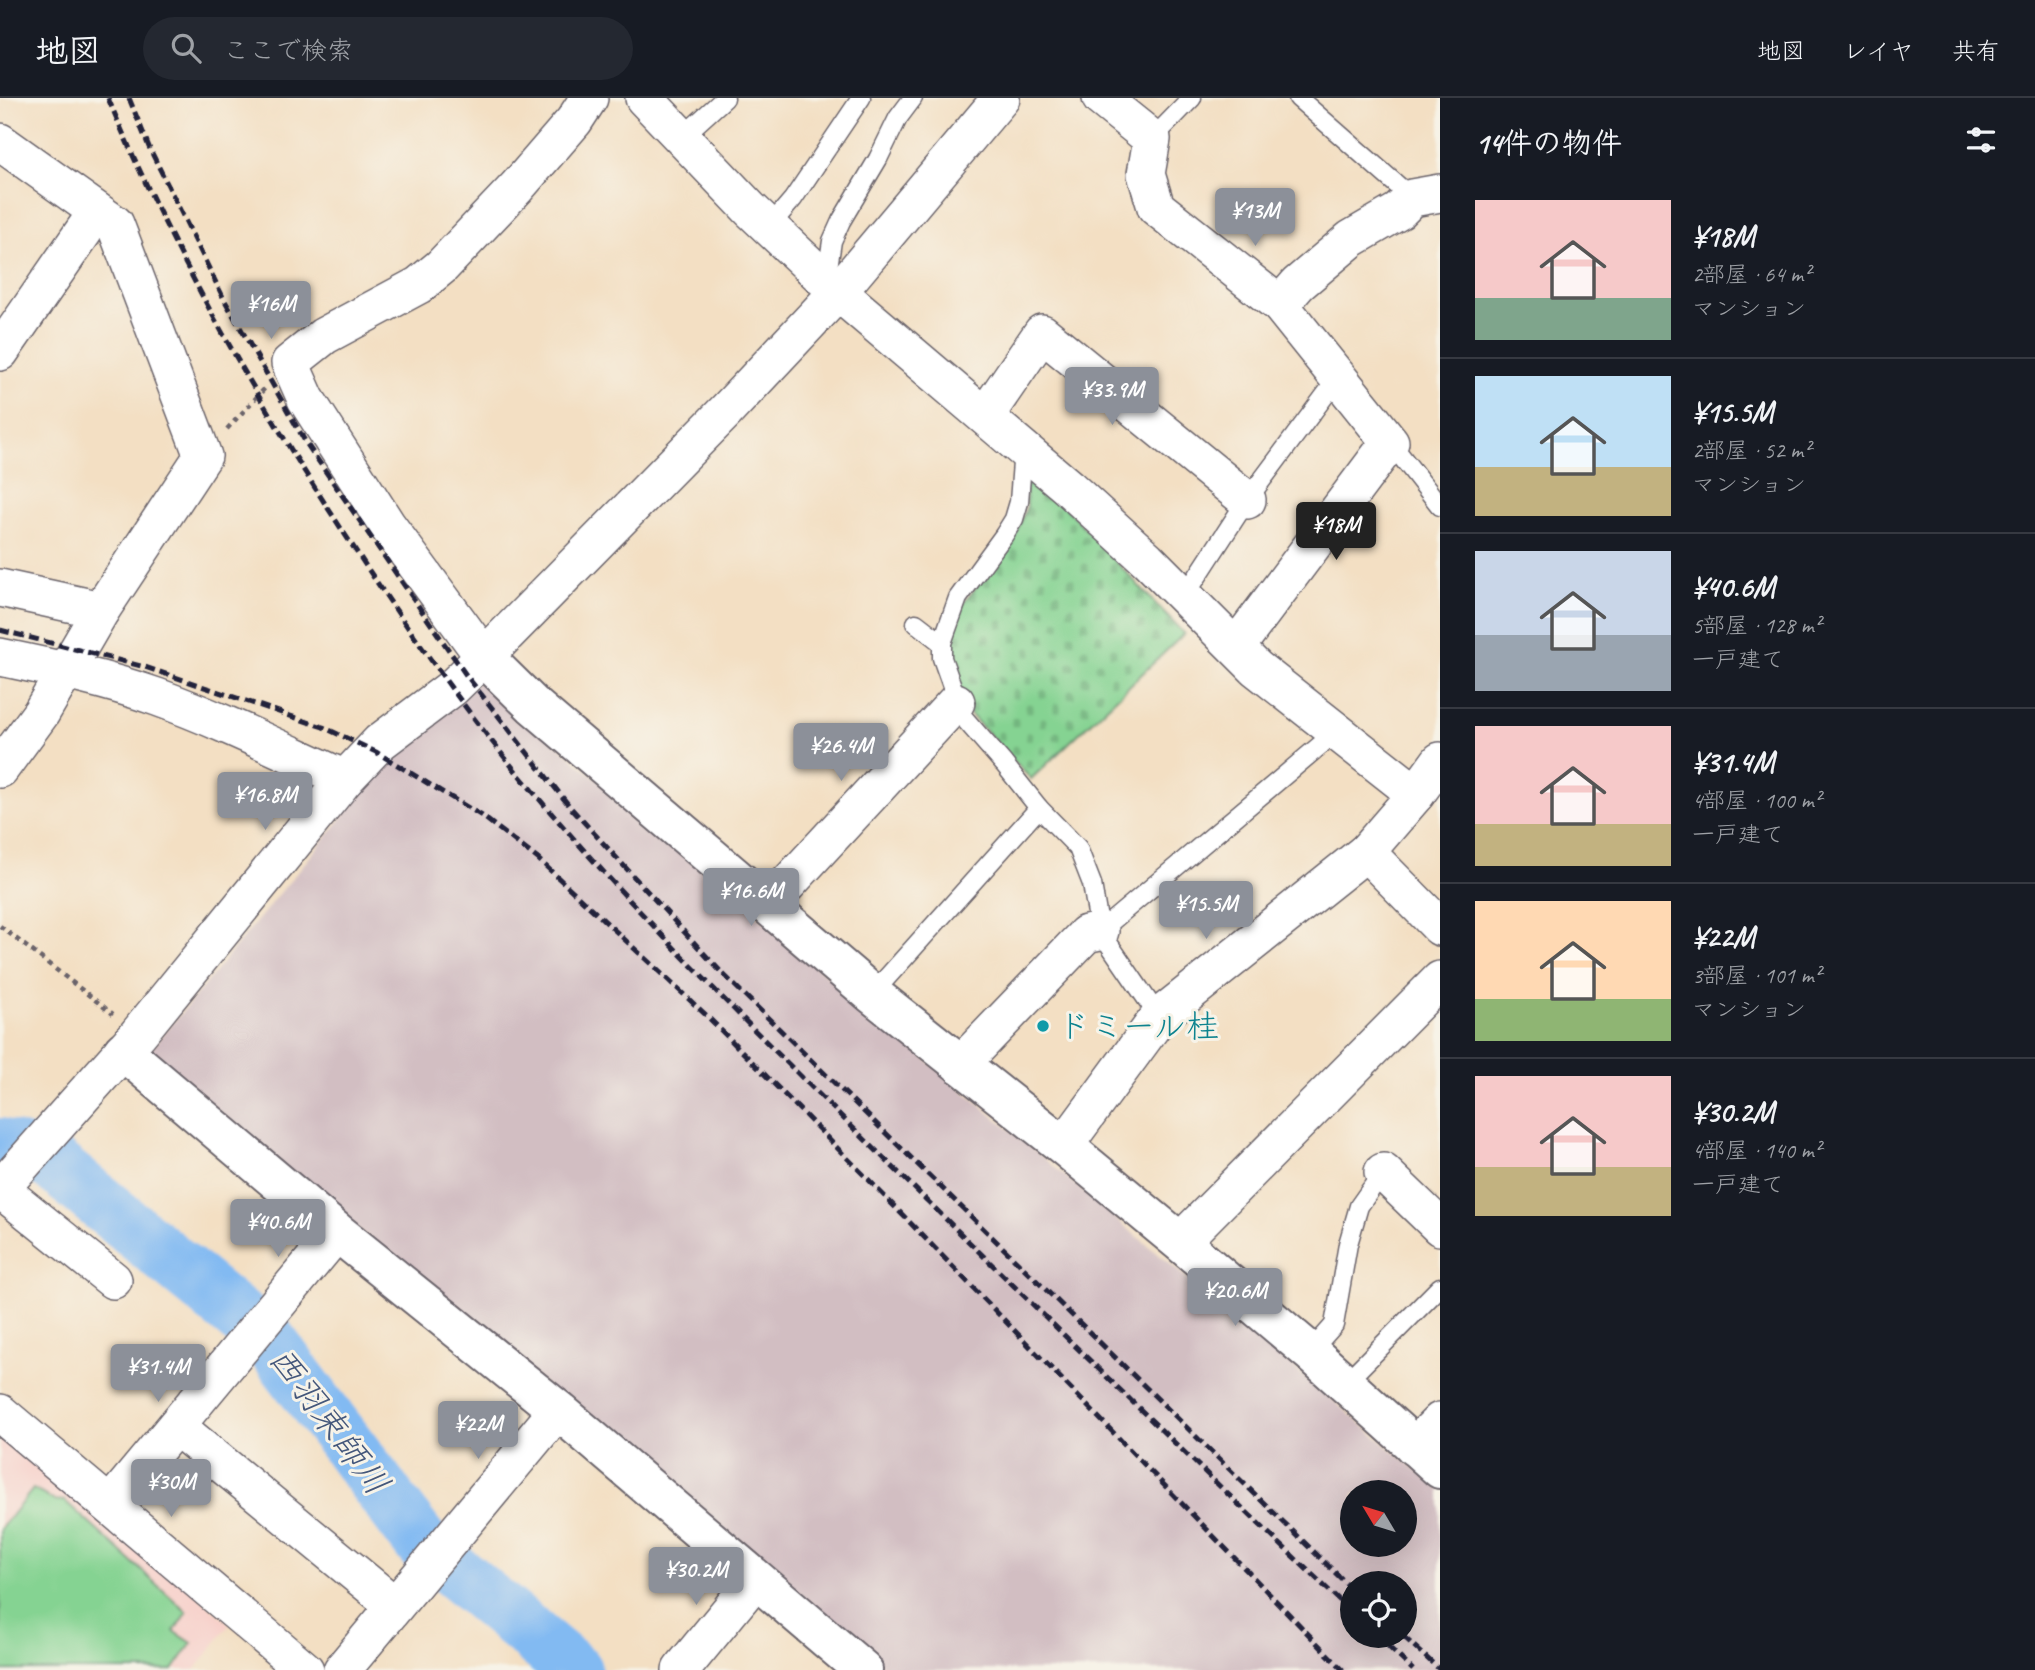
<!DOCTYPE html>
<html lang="ja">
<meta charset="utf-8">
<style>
:root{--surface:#171b24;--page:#242831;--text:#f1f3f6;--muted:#9ea1a6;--line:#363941;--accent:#8c9099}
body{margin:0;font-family:Caveat,"Klee One",sans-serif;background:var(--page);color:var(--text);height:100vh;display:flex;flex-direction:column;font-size:26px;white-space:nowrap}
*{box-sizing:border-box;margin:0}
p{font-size:23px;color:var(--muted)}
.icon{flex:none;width:38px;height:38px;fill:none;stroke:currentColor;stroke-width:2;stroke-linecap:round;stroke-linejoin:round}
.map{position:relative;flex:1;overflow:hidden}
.drawer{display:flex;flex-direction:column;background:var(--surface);width:595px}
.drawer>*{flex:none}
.needle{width:46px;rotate:308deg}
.tools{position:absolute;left:1340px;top:1382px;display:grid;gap:14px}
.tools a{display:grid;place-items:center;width:77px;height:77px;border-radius:50%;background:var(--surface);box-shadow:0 7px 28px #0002;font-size:35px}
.price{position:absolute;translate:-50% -60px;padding:0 16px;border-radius:7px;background:var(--accent);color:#fff;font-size:23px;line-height:46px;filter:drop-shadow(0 2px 4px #0008)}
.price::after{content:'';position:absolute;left:50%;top:42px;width:21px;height:16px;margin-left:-10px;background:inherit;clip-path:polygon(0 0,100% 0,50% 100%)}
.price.on{background:#222;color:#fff}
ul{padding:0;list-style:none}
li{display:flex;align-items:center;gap:21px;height:175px;padding:0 35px}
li+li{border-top:2px solid var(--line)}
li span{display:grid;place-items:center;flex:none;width:196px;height:140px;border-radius:0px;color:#555}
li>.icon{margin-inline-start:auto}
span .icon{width:84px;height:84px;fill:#fffc;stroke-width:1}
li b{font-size:30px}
h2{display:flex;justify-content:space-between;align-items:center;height:84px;padding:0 35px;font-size:30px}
header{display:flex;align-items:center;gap:42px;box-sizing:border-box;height:98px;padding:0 35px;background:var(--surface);border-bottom:2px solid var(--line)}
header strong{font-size:33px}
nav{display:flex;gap:38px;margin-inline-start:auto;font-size:24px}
.search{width:490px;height:63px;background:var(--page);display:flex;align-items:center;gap:18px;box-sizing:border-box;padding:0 24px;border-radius:38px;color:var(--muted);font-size:26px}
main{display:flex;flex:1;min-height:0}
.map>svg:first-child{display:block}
.built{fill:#f7d0ca}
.railway{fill:#d2bec2;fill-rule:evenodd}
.grass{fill:#85d392;stroke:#547a66;stroke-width:2}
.cemetery{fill:url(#cemetery-stones);stroke:#547a66;stroke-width:2}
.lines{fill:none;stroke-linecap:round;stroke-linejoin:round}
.river{stroke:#82baf2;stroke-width:56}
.lane-casing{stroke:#6b646b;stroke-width:21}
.street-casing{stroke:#6b646b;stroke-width:40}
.secondary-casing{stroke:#6b646b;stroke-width:42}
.path{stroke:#6b646b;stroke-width:4.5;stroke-dasharray:5 5;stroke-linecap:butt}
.lane{stroke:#fff;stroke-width:18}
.street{stroke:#fff;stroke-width:37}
.secondary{stroke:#fff;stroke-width:38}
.rail{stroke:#22223b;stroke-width:5;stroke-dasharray:10 5;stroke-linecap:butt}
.culture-dot{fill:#0f9aa8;stroke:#f7f3e8;stroke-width:2.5}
.labels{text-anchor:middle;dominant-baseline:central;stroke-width:6;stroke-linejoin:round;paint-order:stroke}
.culture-label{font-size:33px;fill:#0d838f;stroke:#f7f3e8;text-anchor:start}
.water-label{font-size:35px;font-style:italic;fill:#44577b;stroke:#f7f3e8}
</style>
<header>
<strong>地図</strong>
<div class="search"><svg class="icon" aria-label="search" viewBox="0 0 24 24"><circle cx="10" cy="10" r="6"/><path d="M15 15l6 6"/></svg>ここで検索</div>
<nav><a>地図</a><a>レイヤ</a><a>共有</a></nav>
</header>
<main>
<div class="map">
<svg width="1440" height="1572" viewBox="0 0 1440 1572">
<defs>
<pattern id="cemetery-stones" width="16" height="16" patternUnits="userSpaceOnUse" patternTransform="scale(1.75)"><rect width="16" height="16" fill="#85d392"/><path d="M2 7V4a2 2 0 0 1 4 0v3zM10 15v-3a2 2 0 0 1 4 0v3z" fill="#73b57f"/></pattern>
</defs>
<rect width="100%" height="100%" fill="#f7f3e8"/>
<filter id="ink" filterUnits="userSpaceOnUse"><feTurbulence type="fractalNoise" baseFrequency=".0143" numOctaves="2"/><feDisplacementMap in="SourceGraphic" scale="14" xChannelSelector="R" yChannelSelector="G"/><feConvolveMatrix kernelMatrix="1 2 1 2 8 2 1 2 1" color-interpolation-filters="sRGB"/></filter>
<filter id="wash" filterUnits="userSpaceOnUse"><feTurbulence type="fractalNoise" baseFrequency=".00686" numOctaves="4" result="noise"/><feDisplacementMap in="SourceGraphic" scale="28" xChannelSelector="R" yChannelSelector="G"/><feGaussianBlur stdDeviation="1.57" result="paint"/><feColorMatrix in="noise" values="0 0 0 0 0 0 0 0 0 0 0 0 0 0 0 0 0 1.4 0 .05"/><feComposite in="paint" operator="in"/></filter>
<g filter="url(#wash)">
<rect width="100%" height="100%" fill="#f3dfc3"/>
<path class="built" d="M0,1330L230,1526L195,1572H0Z"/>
<path class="railway" d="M481,582L887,929L1440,1392V1572H888L151,958L150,953L364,693L361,689L396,649ZM1353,1395H1405V1447H1353ZM1353,1486H1405V1538H1353Z"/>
<path class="grass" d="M33,1391L53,1402L65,1403L187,1514L174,1533L192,1545L173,1572H0V1431Z"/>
<path class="cemetery" d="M1031,373L1184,536L1031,681L967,613L949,563L950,539L963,506L1014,441L1027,408L1024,374Z"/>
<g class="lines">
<path class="river" d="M0,1048L49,1063L269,1243L423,1447L574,1572"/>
</g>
</g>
<g filter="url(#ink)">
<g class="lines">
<defs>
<g id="lane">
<path d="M1298,0L1412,100"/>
<path d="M682,39L725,0"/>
<path d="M1152,41L1192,0"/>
<path d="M769,129L793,101L861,0"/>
<path d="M826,183L832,143L841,123L878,61L898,20L913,0"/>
<path d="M1390,344L1440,408"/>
<path d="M1023,351L1019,404L1014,421L1004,437L958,500L942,545V560L963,619L1004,666L1039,710L1078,750L1092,786L1100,833L1159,919"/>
<path d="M1184,499L1247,402L1338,280"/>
<path d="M916,525L942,545"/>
<path d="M1100,833L1336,634"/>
<path d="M872,896L1039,710"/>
<path d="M1310,1254L1334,1227L1348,1146L1359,1108L1383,1074"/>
<path d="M1344,1286L1440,1189"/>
</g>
<g id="street">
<path d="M644,0L750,111L838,194L1068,389L1147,461L1256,570L1416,696L1440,663"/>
<path d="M1101,0L1152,41L1146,76L1156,109L1280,207L1390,344L1236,549"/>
<path d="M0,44L115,126L203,358L101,512L41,615L0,671"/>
<path d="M1280,207L1298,186L1351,141L1399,113L1412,100L1440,95"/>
<path d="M0,254L97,114"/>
<path d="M985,318L1042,235L1247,402"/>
<path d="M0,490L101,512"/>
<path d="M0,559C53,570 106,581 157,599C221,622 283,653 345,681L138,936L0,1091"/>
<path d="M484,559L387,427L306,301L290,265L324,238L419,187L441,169L517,89L574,23L589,0"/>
<path d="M345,681L380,644L452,590L484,559L726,313L838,194L1001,0"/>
<path d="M1366,754L1440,829"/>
<path d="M769,806L956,604"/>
<path d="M960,967L1086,836L1100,833"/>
<path d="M1064,1048L1159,919L1366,754L1416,696"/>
<path d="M1383,1074L1440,1129"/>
<path d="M0,1091L113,1182"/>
<path d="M1180,1144L1440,882"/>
<path d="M0,1315L305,1572"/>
<path d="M177,1329L394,1507"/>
<path d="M1414,1349L1440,1323"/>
<path d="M110,1407L337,1134"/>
<path d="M342,1572L558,1312"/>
<path d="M681,1572L755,1482"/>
</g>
<g id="secondary">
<path d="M484,559L533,607L872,896L1064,1048L1180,1144L1310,1254L1440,1371"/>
<path d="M123,953L337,1134L558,1312L863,1572"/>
</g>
</defs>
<use href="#lane" class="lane-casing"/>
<use href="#street" class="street-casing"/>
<use href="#secondary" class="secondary-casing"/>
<g class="path">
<path d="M227,331L266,289"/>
<path d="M0,828L113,916"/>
</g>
<use href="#lane" class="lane"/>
<use href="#street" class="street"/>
<use href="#secondary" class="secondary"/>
<g class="rail">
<path d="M108,0C173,156 257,303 350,444C403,524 458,603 519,677C655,840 809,986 960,1135C1090,1263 1220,1390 1353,1515"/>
<path d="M129,0L149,49L224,201L306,345L466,577L571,710L721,874L1353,1492"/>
<path d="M0,532L145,569L323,629L376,654L482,718L538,761L707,918L864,1077L1343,1572"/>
<path d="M1377,1538L1413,1572"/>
<path d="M1403,1538L1440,1572"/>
</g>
</g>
</g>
<circle class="culture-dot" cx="1043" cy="928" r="7"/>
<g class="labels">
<g class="culture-label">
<text x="1057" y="928">ドミール桂</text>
</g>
<g class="water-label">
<text transform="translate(329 1323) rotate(53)">西羽束師川</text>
</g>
</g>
</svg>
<div class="tools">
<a><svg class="needle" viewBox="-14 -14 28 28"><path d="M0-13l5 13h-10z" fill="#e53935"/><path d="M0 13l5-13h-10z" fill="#9ea1a6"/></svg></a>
<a><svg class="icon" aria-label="locate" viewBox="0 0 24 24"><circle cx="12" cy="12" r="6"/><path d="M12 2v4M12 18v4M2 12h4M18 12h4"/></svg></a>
</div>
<b class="price" style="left:1255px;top:150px">¥13M</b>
<b class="price" style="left:271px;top:243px">¥16M</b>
<b class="price" style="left:1112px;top:329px">¥33.9M</b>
<b class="price on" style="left:1336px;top:464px">¥18M</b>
<b class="price" style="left:841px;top:685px">¥26.4M</b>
<b class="price" style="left:265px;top:734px">¥16.8M</b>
<b class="price" style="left:751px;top:830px">¥16.6M</b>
<b class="price" style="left:1206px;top:843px">¥15.5M</b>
<b class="price" style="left:278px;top:1161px">¥40.6M</b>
<b class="price" style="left:1235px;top:1230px">¥20.6M</b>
<b class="price" style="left:158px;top:1306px">¥31.4M</b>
<b class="price" style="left:478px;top:1363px">¥22M</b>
<b class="price" style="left:171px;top:1421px">¥30M</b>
<b class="price" style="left:696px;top:1509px">¥30.2M</b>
</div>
<section class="drawer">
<h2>14件の物件<svg class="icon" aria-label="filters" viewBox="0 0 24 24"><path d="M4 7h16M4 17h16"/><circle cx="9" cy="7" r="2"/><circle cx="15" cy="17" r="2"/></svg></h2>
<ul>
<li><span style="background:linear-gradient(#f6c9c9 70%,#7fa58c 0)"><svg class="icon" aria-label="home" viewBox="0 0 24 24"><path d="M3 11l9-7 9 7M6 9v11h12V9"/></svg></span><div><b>¥18M</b><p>2部屋 · 64 m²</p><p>マンション</p></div></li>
<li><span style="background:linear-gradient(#bfe0f5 65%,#c2b280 0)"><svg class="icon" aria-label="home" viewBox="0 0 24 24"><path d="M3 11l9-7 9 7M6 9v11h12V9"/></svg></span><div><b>¥15.5M</b><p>2部屋 · 52 m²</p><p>マンション</p></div></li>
<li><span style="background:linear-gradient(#c9d6e8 60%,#9aa5b1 0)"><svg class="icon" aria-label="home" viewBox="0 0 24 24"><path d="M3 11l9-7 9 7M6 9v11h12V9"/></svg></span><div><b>¥40.6M</b><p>5部屋 · 128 m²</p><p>一戸建て</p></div></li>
<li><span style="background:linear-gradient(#f6c9c9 70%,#c2b280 0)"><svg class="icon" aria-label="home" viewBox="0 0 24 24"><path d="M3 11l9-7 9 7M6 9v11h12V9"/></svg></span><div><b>¥31.4M</b><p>4部屋 · 100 m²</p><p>一戸建て</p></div></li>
<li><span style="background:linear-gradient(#ffd9b3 70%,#8fb573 0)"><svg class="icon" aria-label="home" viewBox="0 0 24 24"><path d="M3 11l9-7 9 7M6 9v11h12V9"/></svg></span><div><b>¥22M</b><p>3部屋 · 101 m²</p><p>マンション</p></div></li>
<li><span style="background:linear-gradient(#f6c9c9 65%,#c2b280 0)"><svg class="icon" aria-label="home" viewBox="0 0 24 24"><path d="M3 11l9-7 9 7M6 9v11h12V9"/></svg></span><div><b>¥30.2M</b><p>4部屋 · 140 m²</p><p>一戸建て</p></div></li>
</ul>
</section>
</main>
